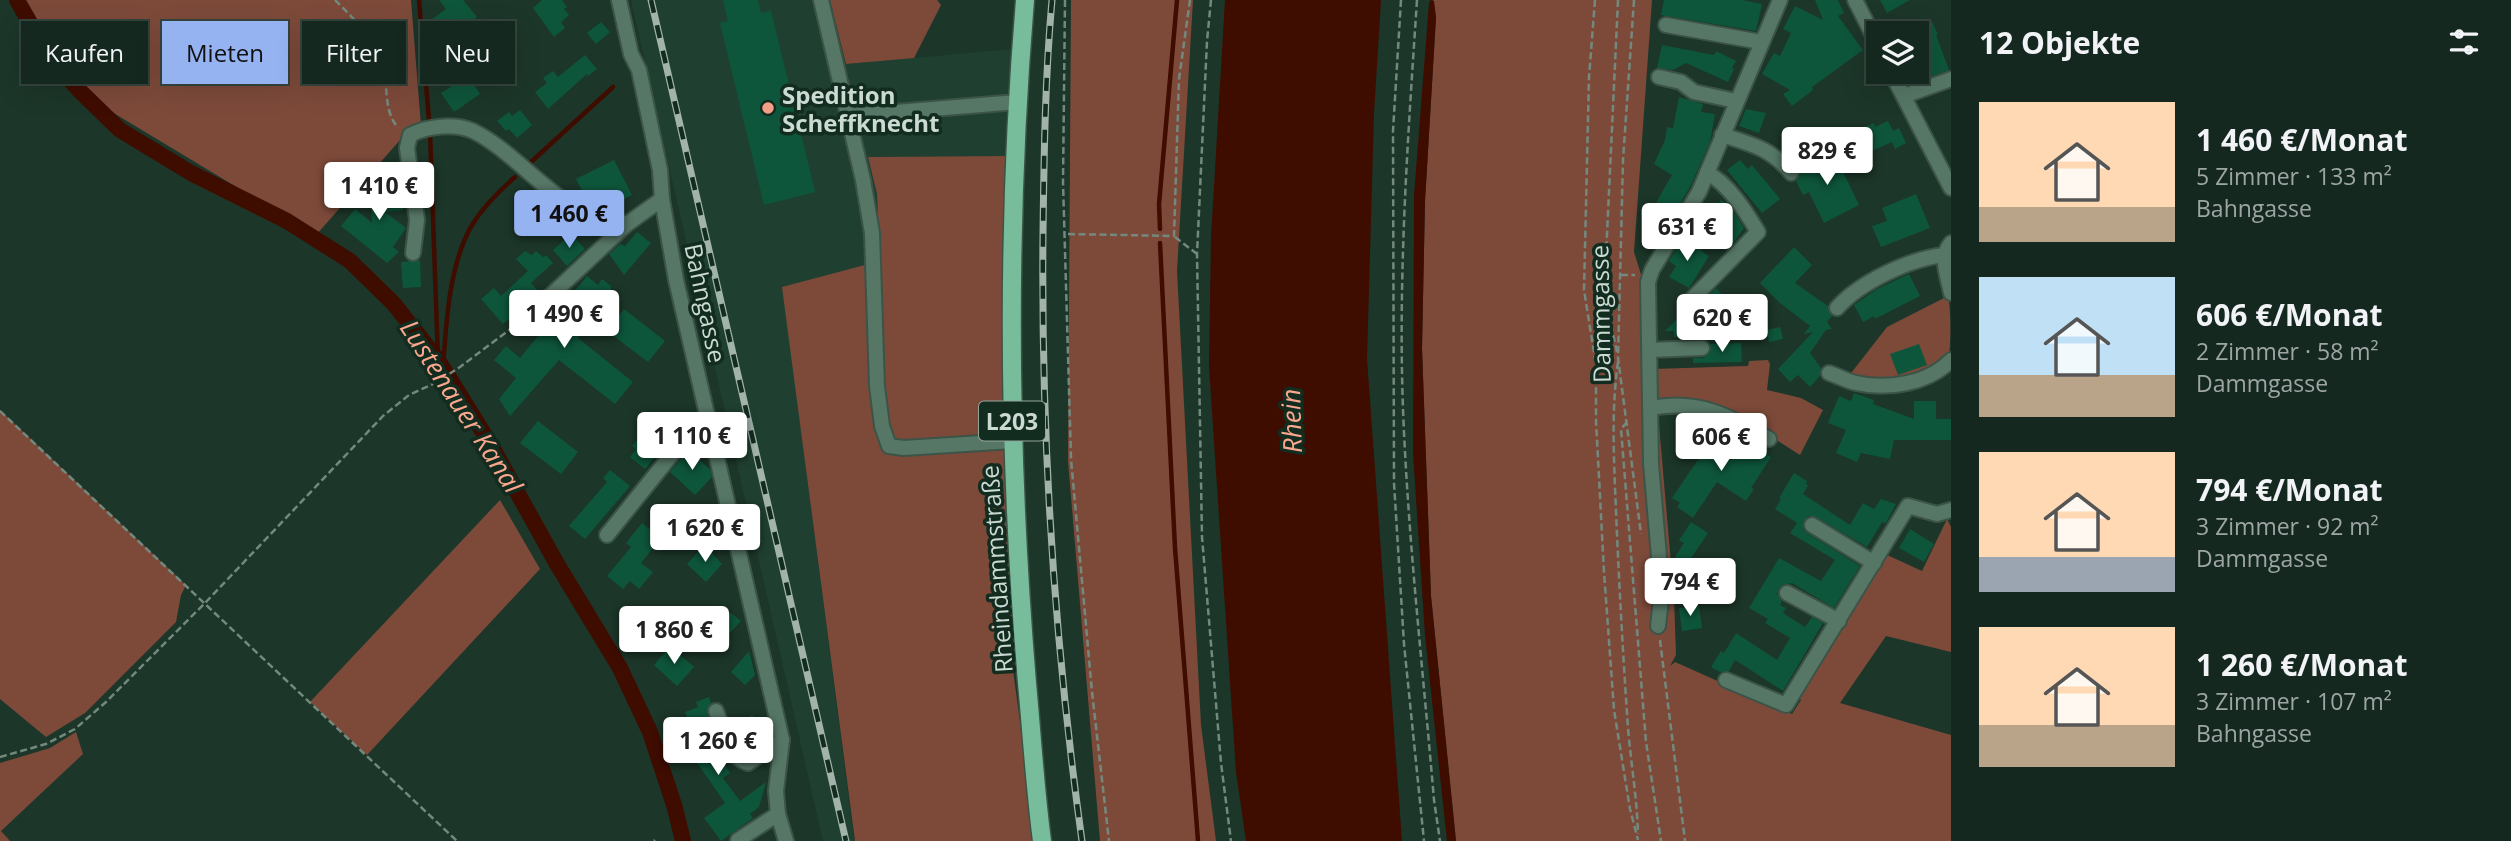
<!DOCTYPE html>
<html lang="de">
<meta charset="utf-8">
<style>
:root{--surface:#15281f;--page:#1e3028;--text:#f1f3f6;--muted:#9da6a4;--line:#34443d;--accent:#95b2f1}
body{margin:0;font-family:"Open Sans",sans-serif;background:var(--page);color:var(--text);height:100vh;display:flex;flex-direction:column;font-size:26px;white-space:nowrap}
*{box-sizing:border-box;margin:0}
p{font-size:23px;color:var(--muted)}
.icon{flex:none;width:38px;height:38px;fill:none;stroke:currentColor;stroke-width:2;stroke-linecap:round;stroke-linejoin:round}
.map{position:relative;flex:1;overflow:hidden}
.sheet{display:flex;flex-direction:column;background:var(--surface);width:560px}
.sheet>*{flex:none}
.hud{position:absolute;left:21px;top:21px;width:665px;height:63px;display:flex;gap:14px}
.fabs{position:absolute;left:1866px;top:21px;display:grid;gap:14px}
.fabs a{display:grid;place-items:center;width:63px;height:63px;border-radius:0px;background:var(--surface);box-shadow:0 7px 28px #0002,0 0 0 2px var(--line);font-size:35px}
.price{position:absolute;translate:-50% -60px;padding:0 16px;border-radius:7px;background:#fff;color:#222;font-size:23px;line-height:46px;filter:drop-shadow(0 2px 4px #0008)}
.price::after{content:'';position:absolute;left:50%;top:42px;width:21px;height:16px;margin-left:-10px;background:inherit;clip-path:polygon(0 0,100% 0,50% 100%)}
.price.active{background:var(--accent);color:#111}
ul{padding:0;list-style:none}
li{display:flex;align-items:center;gap:21px;height:175px;padding:0 28px}
li span{display:grid;place-items:center;flex:none;width:196px;height:140px;border-radius:0px;color:#555}
li>.icon{margin-inline-start:auto}
span .icon{width:84px;height:84px;fill:#fffc;stroke-width:1}
li b{font-size:30px}
h2{display:flex;justify-content:space-between;align-items:center;height:84px;padding:0 28px;font-size:30px}
.tag{padding:0 24px;border-radius:0px;background:var(--surface);box-shadow:0 7px 28px #0002,0 0 0 2px var(--line);font-size:24px;line-height:63px}
.tag.active{background:var(--accent);color:#111}
main{display:flex;flex:1;min-height:0}
.map>svg:first-child{display:block}
.built{fill:#1f4030}
.green{fill:#7d4a3a}
.water{fill:#3f0c00}
.lines{fill:none;stroke-linecap:round;stroke-linejoin:round}
.stream{stroke:#3f0c00;stroke-width:4.5}
.canal{stroke:#3f0c00;stroke-width:16}
.building{fill:#0e563b}
.minor-casing{stroke:#3c5447;stroke-width:18}
.major-casing{stroke:#3c5447;stroke-width:21}
.path{stroke:#74897e;stroke-width:2.5;stroke-dasharray:7 3.5;stroke-linecap:butt}
.minor{stroke:#567766;stroke-width:14}
.major{stroke:#77bd9b;stroke-width:18}
.rail-casing{stroke:#a1b3aa;stroke-width:7}
.rail{stroke:#122c20;stroke-width:4.5;stroke-dasharray:13;stroke-linecap:butt}
.poi-dot{fill:#f39f85;stroke:#122c20;stroke-width:2.5}
.labels{text-anchor:middle;dominant-baseline:central;stroke-width:7;stroke-linejoin:round;paint-order:stroke}
.shield{fill:#122c20;stroke:#94a69d;stroke-width:2}
.shield-label{font-size:23px;font-weight:bold;fill:#cbdad2}
.poi-label{font-size:24px;font-weight:bold;fill:#cbdad2;stroke:#122c20;text-anchor:start}
.street-label{font-size:24px;fill:#cbdad2;stroke:#122c20}
.water-label{font-size:26px;font-style:italic;fill:#fba78d;stroke:#122c20}
</style>
<main>
<div class="map">
<svg width="1951" height="841" viewBox="0 0 1951 841">
<rect width="100%" height="100%" fill="#1c3629"/>
<path class="built" d="M631,0H830L846,64L1014,49L1010,156L868,157L877,194L880,261L797,398L854,841H823Z"/>
<g class="green">
<path d="M23,0H411L421,126L401,139L316,235L102,106L54,56Z"/>
<path d="M830,0H937L941,5L914,58L846,64Z"/>
<path d="M1071,0H1193L1177,271L1201,725L1216,841H1100L1068,461Z"/>
<path d="M1433,0H1652L1634,252L1643,281L1653,369L1748,366L1749,361L1768,360L1770,364L1767,390L1801,398L1823,410L1800,455L1737,415L1657,402L1674,598L1676,655L1670,666L1675,662L1792,714L1801,700L1798,697L1853,610L1885,554L1922,571L1947,519L1951,527V652L1886,636L1840,703L1951,735V841H1456L1431,596L1422,348L1425,201L1436,17Z"/>
<path d="M1010,156L1005,438L1013,670L1036,841H855L782,287L880,261L877,194L868,157Z"/>
<path d="M1948,296C1951,309 1951,344 1949,355C1938,374 1895,382 1875,382C1866,382 1857,378 1848,377L1887,327Z"/>
<path d="M0,410L186,585L181,595L176,622L85,713L46,737L0,699Z"/>
<path d="M500,500L540,569L367,755L310,702Z"/>
<path d="M76,732L83,754L1,831L10,841H0V763L50,748Z"/>
</g>
<g class="water">
<path d="M1225,0H1381L1374,113L1367,359L1402,841H1246L1236,772L1209,367L1211,237Z"/>
<path d="M1431,0L1434,1L1436,17L1425,201L1422,348L1431,596L1456,841H1447L1425,635L1413,453L1414,196L1429,3Z"/>
</g>
<g class="lines">
<g class="stream">
<path d="M419,0L430,132L438,360"/>
<path d="M531,162L613,87"/>
<path d="M1160,229L1159,204L1177,0"/>
<path d="M1160,243L1175,548L1198,841"/>
<path d="M443,368C446,324 449,264 472,225C483,207 499,191 515,177"/>
</g>
<path class="canal" d="M17,0L50,58L81,92L120,130L191,173L287,221L350,261L394,304L438,360L491,445L557,564L620,668L650,732L675,808L683,841"/>
</g>
<g class="building">
<path d="M439,0H463L477,17L445,43L432,27L431,20L446,9Z"/>
<path d="M542,0H562L567,7L564,9L569,15L561,22L565,28L554,37L533,8Z"/>
<path d="M723,0H758L761,13L771,11L815,192L764,205L720,23L728,21Z"/>
<path d="M1664,0H1742L1762,4L1756,31L1661,15Z"/>
<path d="M1815,0H1838L1844,13L1838,16L1863,50L1812,87L1813,90L1792,106L1783,94L1790,90L1762,74L1774,53L1780,56L1791,33L1783,29L1795,6L1823,20Z"/>
<path d="M1880,0H1910L1887,13Z"/>
<path d="M1931,20L1938,34L1936,35L1949,70L1909,84L1905,75L1916,72V28Z"/>
<path d="M601,22L610,32L596,44L587,33Z"/>
<path d="M1662,45L1714,55L1716,51L1736,61L1732,68L1734,69L1728,82L1686,63L1673,70L1657,68Z"/>
<path d="M585,55L597,69L588,76L587,74L548,109L535,92L547,83L543,78L553,71L558,77Z"/>
<path d="M468,76L480,94L454,112L441,93Z"/>
<path d="M1679,97L1703,104L1701,112L1715,114L1710,142L1691,185L1662,235L1652,229L1662,211L1654,206L1672,175L1654,164L1665,140L1667,127L1673,128Z"/>
<path d="M1746,109L1766,113L1759,133L1739,126Z"/>
<path d="M520,110L532,125L517,138L509,129L506,131L497,121L509,112L512,116Z"/>
<path d="M1888,121L1893,131L1899,128L1906,143L1895,149L1892,142L1858,157L1848,136L1874,123L1875,127Z"/>
<path d="M1823,153L1828,164L1837,159L1859,205L1824,223L1809,192L1803,195L1796,181L1800,175L1798,166Z"/>
<path d="M614,160L632,195L602,210L590,206L576,179Z"/>
<path d="M1740,160L1748,169L1752,165L1780,199L1762,213L1727,170Z"/>
<path d="M400,184L403,210L385,212L406,228L393,247L399,252L387,263L341,226L355,209L372,223L369,188Z"/>
<path d="M1916,194L1930,228L1881,247L1872,226L1887,221L1882,208Z"/>
<path d="M1721,200L1730,206L1744,228L1734,242L1705,223Z"/>
<path d="M637,232L651,243L624,275L609,254L620,244L625,246Z"/>
<path d="M571,234L585,249L567,266L553,250Z"/>
<path d="M1682,239L1702,248L1701,251L1709,256L1689,288L1669,277L1676,266L1669,261Z"/>
<path d="M1794,247L1812,265L1795,283L1828,306L1832,316L1827,322L1832,329L1826,330L1810,353L1821,368L1820,376L1810,387L1798,375L1790,382L1778,369L1813,332L1804,334L1810,326L1780,303L1760,283Z"/>
<path d="M525,251L532,255L536,251L543,257L546,255L553,263L531,283L540,293L503,324L481,299L494,288L501,296L528,271L516,259Z"/>
<path d="M420,260L421,287L403,288L401,262Z"/>
<path d="M1909,274L1920,296L1875,319L1874,316L1863,322L1854,305L1877,289Z"/>
<path d="M587,276L598,285L602,279L611,286V291L580,329L584,331L578,338L633,382L615,404L559,360L510,416L499,399L516,378L494,360L506,346L520,358L548,324L541,318L559,301L564,304Z"/>
<path d="M1716,288L1729,302L1711,318L1710,316L1705,321L1695,310Z"/>
<path d="M624,309L665,341L648,362L607,331Z"/>
<path d="M1686,311H1688V337H1674V331H1665Z"/>
<path d="M1780,327L1783,339L1769,342L1767,330Z"/>
<path d="M1741,343L1742,362L1693,363V358H1703L1710,353V344Z"/>
<path d="M1919,344L1927,365L1898,375L1890,354Z"/>
<path d="M1854,393L1874,400L1873,404L1914,419V401H1936V419H1951V440H1894L1890,459L1861,453L1857,462L1836,453L1846,430L1828,423L1839,396L1851,401Z"/>
<path d="M538,421L578,452L561,474L520,443Z"/>
<path d="M1725,431L1734,439L1733,440L1753,453L1757,448L1771,457L1751,488L1754,489L1746,501L1717,482L1693,518L1677,507L1680,503L1672,498L1695,464L1720,434L1722,436Z"/>
<path d="M640,437L659,452L645,469L630,457L636,449L632,446Z"/>
<path d="M689,449L710,470L712,477L695,495L670,472Z"/>
<path d="M610,470L630,486L585,539L569,526L607,482L603,478Z"/>
<path d="M1794,473L1807,481L1806,484L1808,485L1803,494L1850,525L1863,503L1874,509L1881,499L1896,504L1886,523L1882,522L1867,547L1816,517L1808,516L1804,521L1803,529L1807,533L1860,566L1834,608L1792,583L1783,585L1779,588L1777,594L1782,601L1780,605L1786,608L1783,613L1805,627L1812,617L1823,623L1783,691L1735,660L1729,671L1720,672L1711,667L1721,651L1724,653L1736,633L1777,660L1790,638L1765,623L1768,619L1749,608L1779,558L1821,581L1835,560L1790,533L1797,523L1775,509L1781,499L1779,498Z"/>
<path d="M1691,522L1708,533L1687,564L1675,557L1684,543L1679,540Z"/>
<path d="M642,523L661,538L641,563L653,572L639,589L630,581L623,589L607,576L631,547L626,543Z"/>
<path d="M1910,529L1934,544L1924,562L1899,548Z"/>
<path d="M704,545L722,564L706,582L687,564Z"/>
<path d="M1699,606L1702,628L1682,631L1679,608Z"/>
<path d="M717,610L726,619L731,613L741,621L711,653L700,643L708,634L701,627Z"/>
<path d="M670,646L694,667L677,686L654,665Z"/>
<path d="M749,651L755,675L745,685L731,672Z"/>
<path d="M709,697L711,703L707,710L710,723L702,731L730,773L723,778L740,801L766,782L759,807L750,814L753,818L721,841L704,818L725,803L684,744L690,738L683,732L690,725L685,712L698,707L696,702Z"/>
<path d="M752,715L765,733L762,735L765,740L751,749L748,745L746,746L734,728Z"/>
</g>
<g class="lines">
<defs>
<g id="minor">
<path d="M619,0L631,54L639,70L660,170L662,199L676,280L782,740L776,791L778,814L786,841"/>
<path d="M821,0L863,180L872,233L877,386L882,426L889,446L904,448L1012,441"/>
<path d="M1855,0L1878,45"/>
<path d="M1666,25L1761,42"/>
<path d="M1891,72L1951,188"/>
<path d="M1659,77L1681,82L1694,92L1736,101"/>
<path d="M1904,96L1951,79"/>
<path d="M848,116L1017,102"/>
<path d="M1722,135C1751,144 1772,149 1791,173"/>
<path d="M1951,243C1939,257 1948,277 1951,293"/>
<path d="M413,253L417,220L407,148L410,135C427,126 454,123 473,131C508,148 541,188 576,209C594,221 607,220 627,224"/>
<path d="M1689,302L1758,232C1746,212 1728,183 1707,173"/>
<path d="M1837,308C1860,282 1911,258 1945,255"/>
<path d="M532,313L627,224L662,199"/>
<path d="M1650,350L1702,348"/>
<path d="M1829,373C1838,376 1847,381 1856,383C1887,390 1928,384 1951,360"/>
<path d="M1651,408C1698,399 1730,416 1769,439"/>
<path d="M1812,525L1874,563"/>
<path d="M607,535L689,433L706,416"/>
<path d="M1787,593L1839,621"/>
<path d="M1658,626L1662,591L1651,464L1648,282L1652,270L1699,192L1780,0"/>
<path d="M1726,680L1786,705L1908,506L1937,514L1951,510"/>
<path d="M716,711C723,729 727,757 748,763L782,740"/>
<path d="M738,840L778,814"/>
</g>
<path id="major" d="M1025,0C1006,228 1008,455 1027,683C1032,736 1035,788 1042,841"/>
</defs>
<use href="#minor" class="minor-casing"/>
<use href="#major" class="major-casing"/>
<g class="path">
<path d="M335,0C356,21 377,41 384,71C388,91 384,111 398,128"/>
<path d="M1065,0L1063,182L1071,459L1092,692L1109,841"/>
<path d="M1211,0L1207,41L1197,254L1202,537L1221,763L1231,841"/>
<path d="M1401,0L1393,131L1394,483L1404,644L1424,841"/>
<path d="M1417,0C1408,136 1398,273 1403,409C1408,539 1423,670 1434,800L1440,841"/>
<path d="M1595,0L1589,77L1584,290L1596,365V421L1604,572L1614,710L1630,809L1638,840"/>
<path d="M1634,0L1623,160L1618,358L1641,534"/>
<path d="M1068,234L1174,236L1179,79L1190,0"/>
<path d="M1175,237L1197,254"/>
<path d="M1621,275H1635"/>
<path d="M1617,352L1607,307L1605,277L1618,0"/>
<path d="M1618,362C1611,411 1614,461 1616,511C1619,583 1623,656 1628,728C1631,764 1637,798 1638,834"/>
<path d="M0,411L457,841"/>
<path d="M1627,422L1621,429L1646,742L1661,841"/>
<path d="M1660,640L1685,841"/>
<path d="M0,757L46,744L75,729L106,702L205,603L383,416L409,395L435,383L460,367L521,321"/>
<path d="M654,841L655,840"/>
</g>
<use href="#minor" class="minor"/>
<use href="#major" class="major"/>
<defs>
<g id="rail">
<path d="M651,0L846,841"/>
<path d="M1052,0C1045,78 1044,155 1043,233C1041,436 1054,640 1082,841"/>
</g>
</defs>
<use href="#rail" class="rail-casing"/>
<use href="#rail" class="rail"/>
</g>
<circle class="poi-dot" cx="768" cy="108" r="7"/>
<g class="labels">
<rect class="shield" x="979" y="401.5" width="66" height="39" rx="5"/>
<g class="shield-label">
<text x="1012" y="421">L203</text>
</g>
<g class="poi-label">
<text x="782" y="94">Spedition<tspan x="782" dy="28">Scheffknecht</tspan></text>
</g>
<g class="street-label">
<text transform="translate(706 303) rotate(78)">Bahngasse</text>
<text transform="translate(1600 314) rotate(-91)">Dammgasse</text>
<text transform="translate(996 569) rotate(-94)">Rheindammstraße</text>
</g>
<g class="water-label">
<text transform="translate(462 406) rotate(57)">Lustenauer Kanal</text>
<text transform="translate(1291 421) rotate(-92)">Rhein</text>
</g>
</g>
</svg>
<div class="fabs">
<a><svg class="icon" aria-label="layers" viewBox="0 0 24 24"><path d="M12 4l9 5-9 5-9-5zM3 14l9 5 9-5"/></svg></a>
</div>
<b class="price" style="left:1827px;top:187px">829 €</b>
<b class="price" style="left:379px;top:222px">1 410 €</b>
<b class="price active" style="left:569px;top:250px">1 460 €</b>
<b class="price" style="left:1687px;top:263px">631 €</b>
<b class="price" style="left:564px;top:350px">1 490 €</b>
<b class="price" style="left:1722px;top:354px">620 €</b>
<b class="price" style="left:692px;top:472px">1 110 €</b>
<b class="price" style="left:1721px;top:473px">606 €</b>
<b class="price" style="left:705px;top:564px">1 620 €</b>
<b class="price" style="left:1690px;top:618px">794 €</b>
<b class="price" style="left:674px;top:666px">1 860 €</b>
<b class="price" style="left:718px;top:777px">1 260 €</b>
<div class="hud">
<a class="tag">Kaufen</a>
<a class="tag active">Mieten</a>
<a class="tag">Filter</a>
<a class="tag">Neu</a>
</div>
</div>
<section class="sheet">
<h2>12 Objekte<svg class="icon" aria-label="filters" viewBox="0 0 24 24"><path d="M4 7h16M4 17h16"/><circle cx="9" cy="7" r="2"/><circle cx="15" cy="17" r="2"/></svg></h2>
<ul>
<li><span style="background:linear-gradient(#ffd9b3 75%,#b9a48a 0)"><svg class="icon" aria-label="home" viewBox="0 0 24 24"><path d="M3 11l9-7 9 7M6 9v11h12V9"/></svg></span><div><b>1 460 €/Monat</b><p>5 Zimmer · 133 m²</p><p>Bahngasse</p></div></li>
<li><span style="background:linear-gradient(#bfe0f5 70%,#b9a48a 0)"><svg class="icon" aria-label="home" viewBox="0 0 24 24"><path d="M3 11l9-7 9 7M6 9v11h12V9"/></svg></span><div><b>606 €/Monat</b><p>2 Zimmer · 58 m²</p><p>Dammgasse</p></div></li>
<li><span style="background:linear-gradient(#ffd9b3 75%,#9aa5b1 0)"><svg class="icon" aria-label="home" viewBox="0 0 24 24"><path d="M3 11l9-7 9 7M6 9v11h12V9"/></svg></span><div><b>794 €/Monat</b><p>3 Zimmer · 92 m²</p><p>Dammgasse</p></div></li>
<li><span style="background:linear-gradient(#ffd9b3 70%,#b9a48a 0)"><svg class="icon" aria-label="home" viewBox="0 0 24 24"><path d="M3 11l9-7 9 7M6 9v11h12V9"/></svg></span><div><b>1 260 €/Monat</b><p>3 Zimmer · 107 m²</p><p>Bahngasse</p></div></li>
</ul>
</section>
</main>
